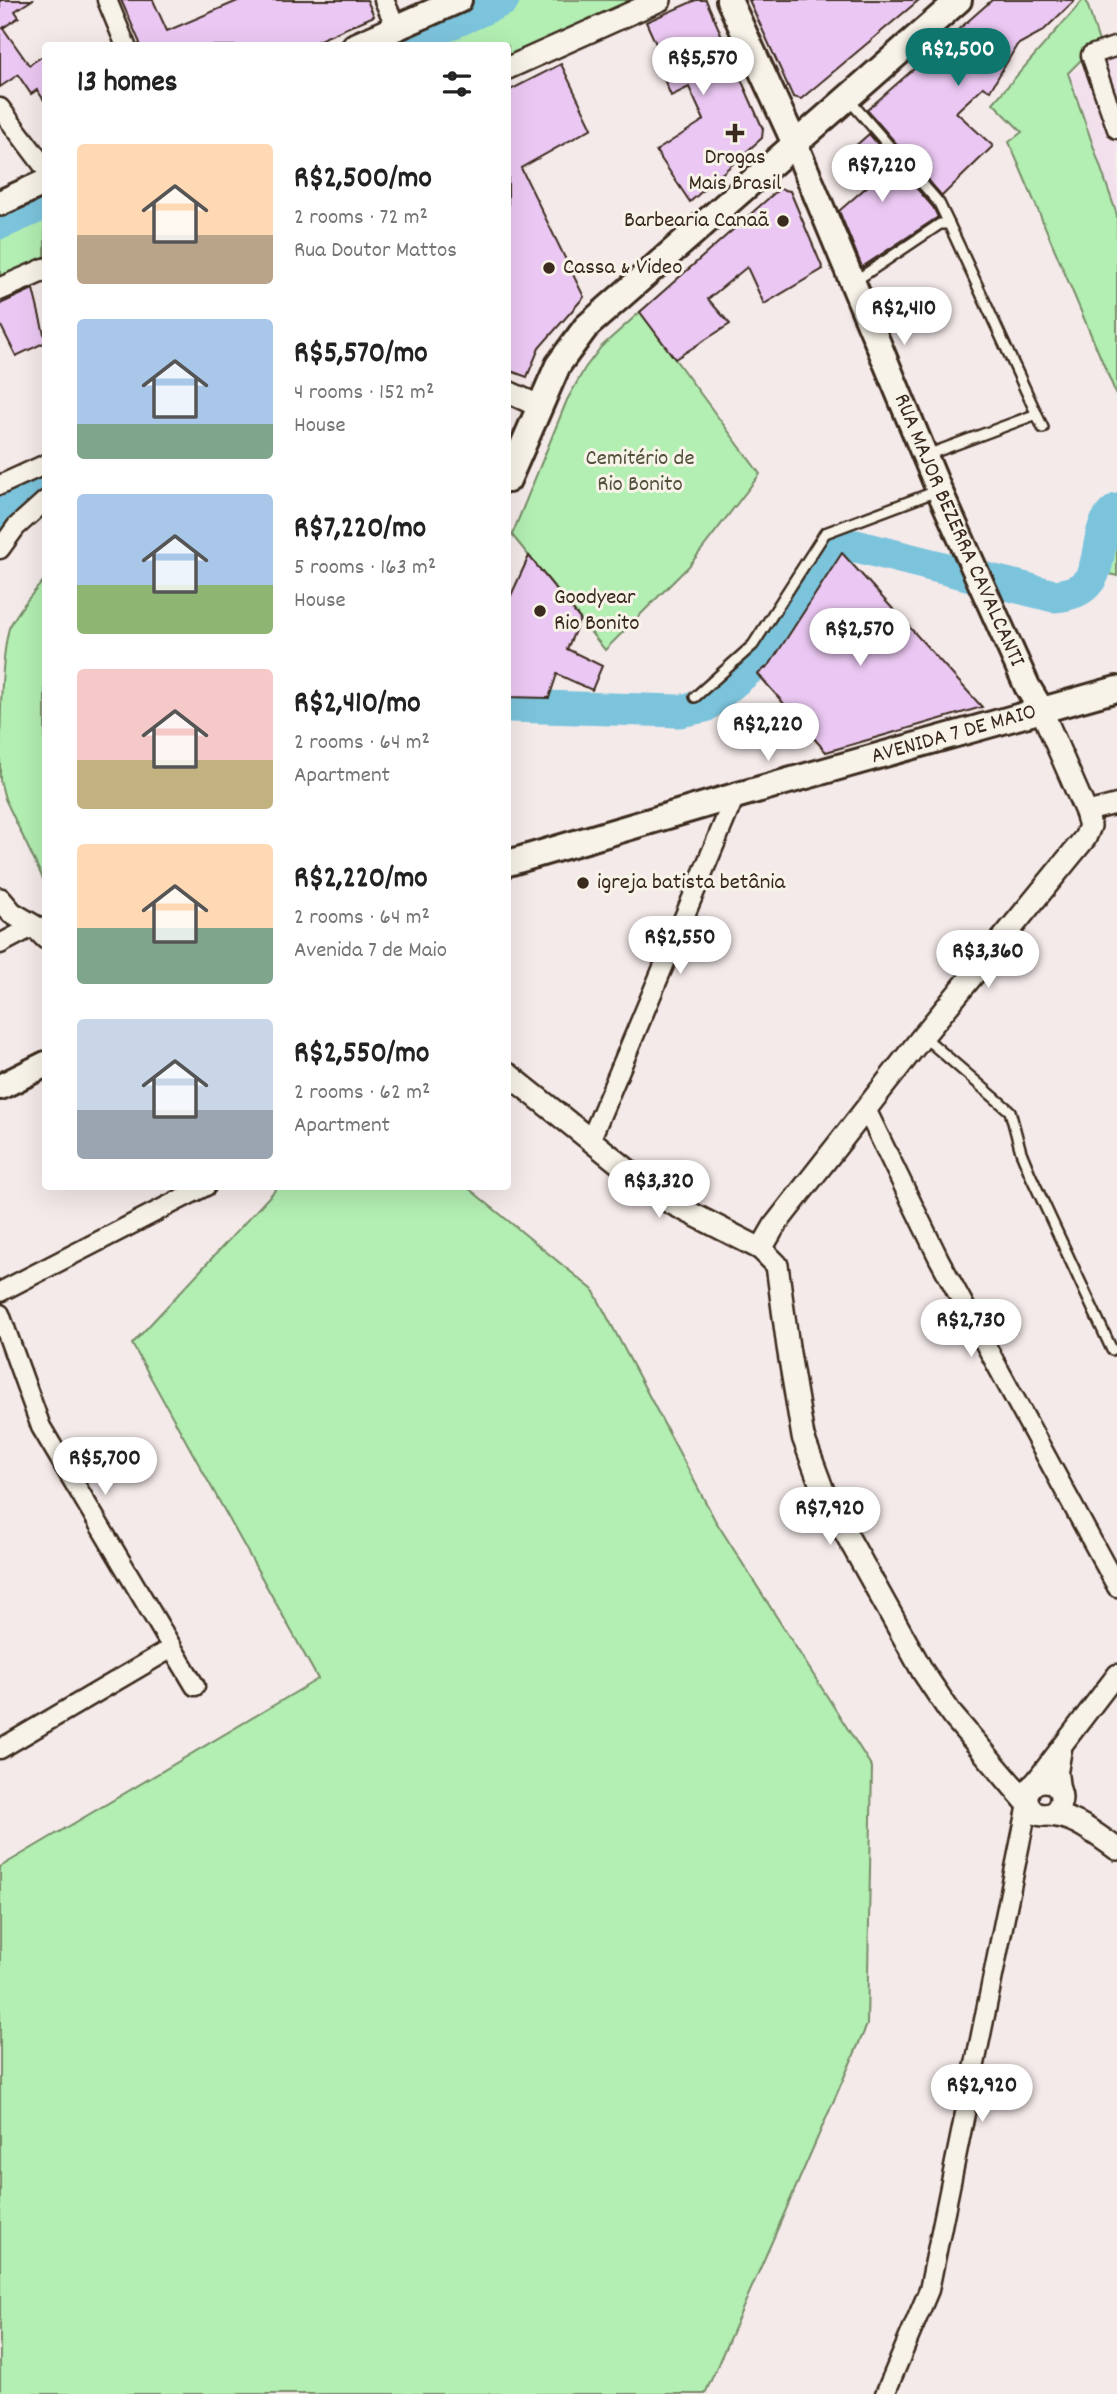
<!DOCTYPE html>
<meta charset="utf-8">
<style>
:root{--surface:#fff;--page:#f2f2f2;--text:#222;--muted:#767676;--accent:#0f766e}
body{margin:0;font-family:Dekko,sans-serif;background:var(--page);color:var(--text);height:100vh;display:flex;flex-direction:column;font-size:26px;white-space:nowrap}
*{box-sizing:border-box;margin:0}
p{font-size:23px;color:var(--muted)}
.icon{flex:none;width:38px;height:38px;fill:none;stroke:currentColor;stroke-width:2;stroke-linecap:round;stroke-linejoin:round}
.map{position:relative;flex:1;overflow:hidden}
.details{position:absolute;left:42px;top:42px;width:469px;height:1148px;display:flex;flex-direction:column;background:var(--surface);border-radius:7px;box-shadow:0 7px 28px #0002}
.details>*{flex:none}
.price{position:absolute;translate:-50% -60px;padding:0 16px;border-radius:24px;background:#fff;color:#222;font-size:23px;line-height:46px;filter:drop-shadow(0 2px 4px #0008)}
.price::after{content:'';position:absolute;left:50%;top:42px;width:21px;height:16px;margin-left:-10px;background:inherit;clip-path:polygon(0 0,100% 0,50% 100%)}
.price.on{background:var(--accent);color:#fff}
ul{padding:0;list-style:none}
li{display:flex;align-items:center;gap:21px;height:175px;padding:0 35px}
li span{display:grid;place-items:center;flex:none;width:196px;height:140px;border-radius:7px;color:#555}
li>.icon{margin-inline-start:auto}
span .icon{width:84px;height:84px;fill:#fffc;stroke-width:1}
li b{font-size:30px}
h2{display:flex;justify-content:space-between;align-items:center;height:84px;padding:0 35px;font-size:30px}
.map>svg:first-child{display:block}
.built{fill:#f2e0ed}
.green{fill:#b3eeb3;stroke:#778c68;stroke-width:2}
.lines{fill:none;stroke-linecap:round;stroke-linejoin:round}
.river{stroke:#7cc4dc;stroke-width:33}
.building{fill:#ebc8f3;stroke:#3b2a1e;stroke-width:2}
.service-casing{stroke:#3b2a1e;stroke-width:14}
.minor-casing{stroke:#3b2a1e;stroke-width:23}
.tertiary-casing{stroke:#3b2a1e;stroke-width:26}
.secondary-casing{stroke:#3b2a1e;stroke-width:30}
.service{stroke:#f7f3e8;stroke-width:9}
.minor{stroke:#f7f3e8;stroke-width:18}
.tertiary{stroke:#f7f3e8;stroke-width:21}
.secondary{stroke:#f7f3e8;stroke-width:24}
.poi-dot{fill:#3b2a1e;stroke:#f7f3e8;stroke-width:2.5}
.labels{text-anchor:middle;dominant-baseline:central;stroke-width:6;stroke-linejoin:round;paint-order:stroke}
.poi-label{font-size:23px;fill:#3b2a1e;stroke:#f7f3e8;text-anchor:start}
.park-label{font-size:23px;fill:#53513c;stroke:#f7f3e8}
.street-label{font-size:23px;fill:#3b2a1e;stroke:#f7f3e8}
</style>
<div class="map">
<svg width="1117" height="2394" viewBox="0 0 1117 2394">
<rect width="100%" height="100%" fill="#f5eaea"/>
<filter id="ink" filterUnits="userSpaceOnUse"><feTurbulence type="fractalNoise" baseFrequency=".0143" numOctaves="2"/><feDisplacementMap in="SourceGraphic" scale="14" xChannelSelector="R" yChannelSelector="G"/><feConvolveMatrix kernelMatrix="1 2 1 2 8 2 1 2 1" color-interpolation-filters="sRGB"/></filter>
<g filter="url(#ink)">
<path class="built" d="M1117,56V215L1068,73Z"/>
<g class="green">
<path d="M503,0H635L508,56V46H400Z"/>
<path d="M1083,0H1086L1099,42L1068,73L1117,215V396L1009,142L1022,132L993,103Z"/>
<path d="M45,203V261L0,281V223Z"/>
<path d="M640,312L760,474L689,566L605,650L512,535L567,400L585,368L601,347Z"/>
<path d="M1117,498V576L1087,568L1104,509Z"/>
<path d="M45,579V883L5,799L0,780C0,740 0,662 9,628C18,610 32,594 45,579Z"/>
<path d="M278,1187H467L593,1290L715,1520L872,1767L867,2025L705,2394H0V1867L318,1679L132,1344Z"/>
</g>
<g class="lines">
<g class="river">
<path d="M400,46L503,0"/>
<path d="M0,223L46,203"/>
<path d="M0,520L25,492L46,479"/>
<path d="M508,706L679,711L705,706L763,657L836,553L845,547L856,546L1054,596C1117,593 1085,532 1117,510"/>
</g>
</g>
<g class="building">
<path d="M0,0H32L15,11L19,17L3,28L29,65L46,54V103L37,90L31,94L18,75L0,87Z"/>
<path d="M121,0H153L167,31L240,0H367L374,16L306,46H137L140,43Z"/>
<path d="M696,0H706L763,129L762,138L690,202L656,151L704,120L689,87L671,96L655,58L661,55L646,22Z"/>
<path d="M749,0H919L801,99L793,97Z"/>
<path d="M992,0H1075L1043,31L1017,45L990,91L983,87L956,112L993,146L942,196L867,110Z"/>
<path d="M561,64L592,128L521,168L584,297L539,348L527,377L508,370V91Z"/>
<path d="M869,134L933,207L938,217L862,267L839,211L870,184L844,156Z"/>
<path d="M779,189L790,191L823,269L764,304L747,267L708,299L730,324L675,359L640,312Z"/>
<path d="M33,289L46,342L16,356L0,324V304Z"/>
<path d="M842,553L982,707L826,752L758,674L770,664Z"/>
<path d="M529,556L580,619L567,649L602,666L592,690L557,674L549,698L508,697V602Z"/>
</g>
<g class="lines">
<defs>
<g id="service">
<path d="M849,100L939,203L949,224"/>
<path d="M855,281L940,224H949L1043,428"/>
<path d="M927,455L1037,414"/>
<path d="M695,697L753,645L825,533L937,491"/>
<path d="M923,1036L1010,1111L1021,1152L1030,1174L1112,1350"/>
</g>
<g id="minor">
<path d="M107,0L126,46"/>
<path d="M384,0L396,27"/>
<path d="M1117,46L1091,55L1117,129"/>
<path d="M0,108L46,169"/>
<path d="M0,485L46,464"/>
<path d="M0,549L16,527L46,500"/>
<path d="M1086,812L1117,804"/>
<path d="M0,944L34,926"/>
<path d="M866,1109L939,1259L1117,1587"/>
<path d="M590,1141L735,796"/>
<path d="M0,1292L206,1186"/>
<path d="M0,1314L41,1427L195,1686"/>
<path d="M0,1749L172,1648"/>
<path d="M1033,1784L1117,1674"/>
<path d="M1061,1796L1058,1772L1062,1749"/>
<path d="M885,2394L929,2290L1028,1804"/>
</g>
<g id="tertiary">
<path d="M508,68L660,0"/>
<path d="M0,289L46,269"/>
<path d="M508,392L539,406"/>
<path d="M0,899L12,913L34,926L46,938"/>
<path d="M508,1074L665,1200L761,1249L777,1265L788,1347L803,1437L825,1496L923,1672L952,1715L1028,1804"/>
<path d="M761,1249L775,1225L923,1036L1085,838L1090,826L1086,812L1042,711"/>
<circle cx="1044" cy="1798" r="17"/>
<path d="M1045,1815C1073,1814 1095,1834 1117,1849"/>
</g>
<g id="secondary">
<path id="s1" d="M729,0L795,144L939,490L1027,686L1042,711"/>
<path d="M355,46L459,0"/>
<path d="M0,203L46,182"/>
<path d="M508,480L558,365L586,327L959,0"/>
<path id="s2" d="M508,863L735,796L1117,689"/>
<path d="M0,1087L46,1064"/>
</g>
</defs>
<use href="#service" class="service-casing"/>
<use href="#minor" class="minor-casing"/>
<use href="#tertiary" class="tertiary-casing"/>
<use href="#secondary" class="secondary-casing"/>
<use href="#service" class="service"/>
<use href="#minor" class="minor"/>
<use href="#tertiary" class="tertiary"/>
<use href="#secondary" class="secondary"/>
</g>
</g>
<g class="poi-dot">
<path d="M731.5 122.5h7v7h7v7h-7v7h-7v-7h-7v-7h7z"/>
<circle cx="783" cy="221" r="7"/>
<circle cx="549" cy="268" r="7"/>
<circle cx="540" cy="611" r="7"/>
<circle cx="583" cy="883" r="7"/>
</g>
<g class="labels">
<g class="poi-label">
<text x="735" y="158" text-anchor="middle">Drogas<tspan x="735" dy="26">Mais Brasil</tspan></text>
<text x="769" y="221" text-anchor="end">Barbearia Canaã</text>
<text x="563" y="268">Cassa &amp; Video</text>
<text x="554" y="598">Goodyear<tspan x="554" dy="26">Rio Bonito</tspan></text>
<text x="597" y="883">igreja batista betânia</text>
</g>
<g class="park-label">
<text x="640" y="459">Cemitério de<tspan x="640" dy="26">Rio Bonito</tspan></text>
</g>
<g class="street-label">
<text stroke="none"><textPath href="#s1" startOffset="578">RUA MAJOR BEZERRA CAVALCANTI</textPath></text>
<text stroke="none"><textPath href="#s2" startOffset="464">AVENIDA 7 DE MAIO</textPath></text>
</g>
</g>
</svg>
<b class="price on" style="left:958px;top:88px">R$2,500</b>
<b class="price" style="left:703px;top:97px">R$5,570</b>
<b class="price" style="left:882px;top:204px">R$7,220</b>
<b class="price" style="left:904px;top:347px">R$2,410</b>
<b class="price" style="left:860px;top:668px">R$2,570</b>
<b class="price" style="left:768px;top:763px">R$2,220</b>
<b class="price" style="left:680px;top:976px">R$2,550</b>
<b class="price" style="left:988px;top:990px">R$3,360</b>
<b class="price" style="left:659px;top:1220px">R$3,320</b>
<b class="price" style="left:971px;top:1359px">R$2,730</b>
<b class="price" style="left:105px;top:1497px">R$5,700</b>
<b class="price" style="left:830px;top:1547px">R$7,920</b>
<b class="price" style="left:982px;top:2124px">R$2,920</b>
<section class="details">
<h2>13 homes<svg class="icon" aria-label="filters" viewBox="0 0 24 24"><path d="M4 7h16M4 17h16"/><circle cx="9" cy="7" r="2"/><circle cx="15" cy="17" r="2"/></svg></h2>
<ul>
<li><span style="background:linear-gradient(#ffd9b3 65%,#b9a48a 0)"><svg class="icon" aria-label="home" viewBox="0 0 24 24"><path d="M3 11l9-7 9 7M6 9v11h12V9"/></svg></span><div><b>R$2,500/mo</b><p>2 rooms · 72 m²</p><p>Rua Doutor Mattos</p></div></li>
<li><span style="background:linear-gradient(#a9c7e8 75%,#7fa58c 0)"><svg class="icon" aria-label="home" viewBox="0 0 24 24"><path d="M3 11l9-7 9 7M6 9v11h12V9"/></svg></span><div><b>R$5,570/mo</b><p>4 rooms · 152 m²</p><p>House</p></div></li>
<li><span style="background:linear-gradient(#a9c7e8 65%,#8fb573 0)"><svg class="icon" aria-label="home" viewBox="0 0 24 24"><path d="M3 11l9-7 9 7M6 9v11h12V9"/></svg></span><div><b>R$7,220/mo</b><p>5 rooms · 163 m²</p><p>House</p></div></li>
<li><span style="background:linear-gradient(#f6c9c9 65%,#c2b280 0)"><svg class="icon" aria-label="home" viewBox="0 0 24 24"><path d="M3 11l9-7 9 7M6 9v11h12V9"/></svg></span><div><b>R$2,410/mo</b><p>2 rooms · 64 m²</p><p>Apartment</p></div></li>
<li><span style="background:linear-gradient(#ffd9b3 60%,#7fa58c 0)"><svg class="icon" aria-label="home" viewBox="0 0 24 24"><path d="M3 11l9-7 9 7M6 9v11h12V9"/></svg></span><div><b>R$2,220/mo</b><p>2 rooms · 64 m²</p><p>Avenida 7 de Maio</p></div></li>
<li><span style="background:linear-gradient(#c9d6e8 65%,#9aa5b1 0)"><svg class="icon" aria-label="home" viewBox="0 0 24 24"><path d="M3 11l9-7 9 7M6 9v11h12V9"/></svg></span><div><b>R$2,550/mo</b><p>2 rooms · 62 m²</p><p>Apartment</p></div></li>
</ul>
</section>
</div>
